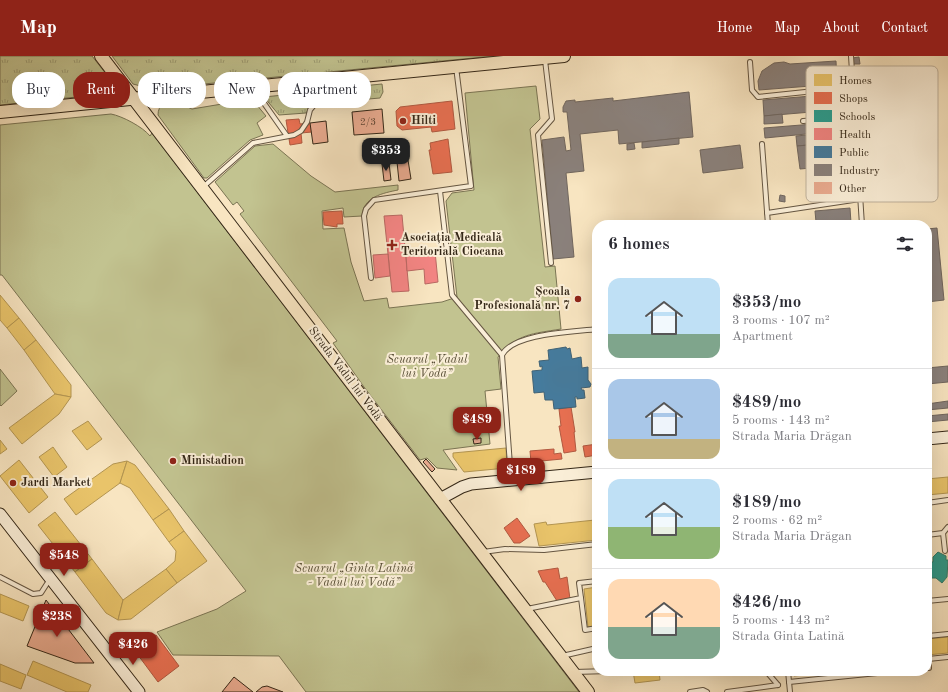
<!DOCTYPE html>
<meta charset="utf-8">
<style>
:root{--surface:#fff;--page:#f2f2f3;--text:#2b2b33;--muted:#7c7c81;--line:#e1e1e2;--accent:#8f2418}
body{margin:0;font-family:"Old Standard TT",serif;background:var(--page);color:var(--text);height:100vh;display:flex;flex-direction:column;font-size:15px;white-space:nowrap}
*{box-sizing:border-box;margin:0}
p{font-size:13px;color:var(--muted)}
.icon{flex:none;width:22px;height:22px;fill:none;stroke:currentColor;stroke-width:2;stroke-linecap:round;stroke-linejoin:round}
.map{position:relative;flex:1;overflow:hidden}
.sheet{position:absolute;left:592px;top:164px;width:340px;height:456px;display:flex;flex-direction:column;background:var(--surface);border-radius:16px;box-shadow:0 4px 16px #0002}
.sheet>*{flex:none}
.guide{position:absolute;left:12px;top:16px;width:380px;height:36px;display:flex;gap:8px}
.price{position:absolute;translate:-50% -34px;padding:0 9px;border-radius:8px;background:var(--accent);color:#fff;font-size:13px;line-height:26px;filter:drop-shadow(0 1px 2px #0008)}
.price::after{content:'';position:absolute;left:50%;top:24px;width:12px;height:9px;margin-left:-6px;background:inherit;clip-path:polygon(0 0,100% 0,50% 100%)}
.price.on{background:#222;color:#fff}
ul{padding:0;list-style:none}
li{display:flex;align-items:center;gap:12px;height:100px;padding:0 16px}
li+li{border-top:1px solid var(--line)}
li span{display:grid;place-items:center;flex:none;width:112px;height:80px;border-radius:12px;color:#555}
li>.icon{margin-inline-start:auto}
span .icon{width:48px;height:48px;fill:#fffc;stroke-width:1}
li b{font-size:17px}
h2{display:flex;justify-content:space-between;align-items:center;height:48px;padding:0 16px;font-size:17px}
.tag{padding:0 14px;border-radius:16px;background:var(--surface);box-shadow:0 4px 16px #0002;font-size:14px;line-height:36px}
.tag.on{background:var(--accent);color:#fff}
header{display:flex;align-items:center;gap:24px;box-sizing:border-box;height:56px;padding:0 20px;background:var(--accent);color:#fff}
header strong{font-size:19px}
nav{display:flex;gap:22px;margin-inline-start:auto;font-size:14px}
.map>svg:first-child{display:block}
.grass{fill:url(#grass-tufts);stroke:#7b7554}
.park{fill:#c2c390;stroke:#7b7554}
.homes{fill:#e9c46a;stroke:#b39551}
.shops{fill:#e76f51;stroke:#b15940}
.schools{fill:#2a9d8f;stroke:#2d7a6b}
.health{fill:#f28482;stroke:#b96862}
.public{fill:#457b9d;stroke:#406275}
.industry{fill:#8a817c;stroke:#70665e}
.building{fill:#ebac91;stroke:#342717}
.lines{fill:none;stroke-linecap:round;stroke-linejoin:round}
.lane-casing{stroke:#655642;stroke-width:6}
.secondary-casing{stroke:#342717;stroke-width:13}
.primary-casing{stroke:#342717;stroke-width:14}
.lane{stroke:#faeed7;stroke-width:4}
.secondary{stroke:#faeed7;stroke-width:11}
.primary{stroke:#f8e5c1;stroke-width:12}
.poi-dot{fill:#8f2418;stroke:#faeed7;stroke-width:1.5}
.labels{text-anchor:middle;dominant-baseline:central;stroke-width:4;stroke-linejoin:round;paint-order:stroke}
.number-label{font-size:10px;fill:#624836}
.poi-label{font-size:12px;font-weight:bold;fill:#342717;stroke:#faeed7;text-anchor:start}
.park-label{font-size:12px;font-style:italic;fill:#584e35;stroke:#faeed7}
.street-label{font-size:12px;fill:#342717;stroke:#faeed7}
.key{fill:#faeed7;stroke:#bfb29d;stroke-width:1}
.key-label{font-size:11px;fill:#342717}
</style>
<header>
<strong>Map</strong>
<nav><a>Home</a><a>Map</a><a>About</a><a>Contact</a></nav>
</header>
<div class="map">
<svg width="948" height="636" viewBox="0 0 948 636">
<defs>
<pattern id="grass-tufts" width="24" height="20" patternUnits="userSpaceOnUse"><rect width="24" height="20" fill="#c2c390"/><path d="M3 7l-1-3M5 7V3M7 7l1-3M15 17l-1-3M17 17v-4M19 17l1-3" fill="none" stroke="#9e9e75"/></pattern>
</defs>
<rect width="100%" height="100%" fill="#f8e5c1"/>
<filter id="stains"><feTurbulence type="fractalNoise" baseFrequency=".005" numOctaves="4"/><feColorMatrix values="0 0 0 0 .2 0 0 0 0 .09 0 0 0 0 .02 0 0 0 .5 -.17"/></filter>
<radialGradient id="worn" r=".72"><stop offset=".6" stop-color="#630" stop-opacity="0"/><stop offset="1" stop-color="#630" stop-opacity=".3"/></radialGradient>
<g class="grass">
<path d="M0,0H92L117,32V35L115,37L0,49Z"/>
<path d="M112,0H494L152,33L133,28Z"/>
<path d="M382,28L383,36L380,42L357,44L352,39L351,31Z"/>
<path d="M322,35L306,57L279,59L264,41Z"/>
</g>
<g class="park">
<path d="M536,30L540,63L530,73L545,211L555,210L561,273C532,278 518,277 498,301L501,333L485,335L490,388L443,394L457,414L437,412L427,402L420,404L364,331L333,287L337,285L240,158L244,155L237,146L233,149L215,126L255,90L273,88L311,120L335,136L398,129V134C383,137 363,141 362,160L344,161L343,152L322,155L323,173L344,172L351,206L364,245L387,242L389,252L442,246L457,241L446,145L452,137L474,134L465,37Z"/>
<path d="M251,42L266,60L257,67L263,79L250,84L207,122H204L158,59C158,48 166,46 176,45V51L185,50L192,53L222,48V45Z"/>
<path d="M111,58C122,60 143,71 150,80L152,77L579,636H306L279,600L173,599L157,576L217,553L246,535L2,219H0V69Z"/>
<path d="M0,313L17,335L1,350L0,349Z"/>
</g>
<g class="homes">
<path d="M0,239L19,262L7,272L0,264Z"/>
<path d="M19,262L36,284L24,294L7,272Z"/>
<path d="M36,284L71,329V341L55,338L24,294Z"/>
<path d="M55,338L71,341L59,358L22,388L9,372Z"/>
<path d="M88,365L102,383L87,394L72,375Z"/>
<path d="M0,384L7,393L0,398Z"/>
<path d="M53,391L67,411L54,421L39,401Z"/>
<path d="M506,392L507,412L464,416L453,401V397Z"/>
<path d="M19,404L48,441L29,457L0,420Z"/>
<path d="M127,405L120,427L76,459L64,443L113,408Z"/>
<path d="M127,405L135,409L169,453L153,464L130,432L120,427Z"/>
<path d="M948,421V437L927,439V423Z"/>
<path d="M594,452H597V469H596Z"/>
<path d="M169,453L184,475L169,486L153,464Z"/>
<path d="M55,456L92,503L75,516L38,469Z"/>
<path d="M595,464V468H597V484L539,490L534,468L546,466L547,469Z"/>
<path d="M184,475L207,505L177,527L166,513L175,505L176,495L169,486Z"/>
<path d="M92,503L123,544L118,564L106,557L75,516Z"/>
<path d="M166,513L177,527L131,563L118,564L123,544Z"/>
<path d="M597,531V570L588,571L584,533Z"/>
<path d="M0,538L29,550L23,565L0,556Z"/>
<path d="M948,581V597L927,599V583Z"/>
<path d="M33,605L91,629L88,636H67L27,619Z"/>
<path d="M0,608L26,619L21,633L0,625Z"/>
<path d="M633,615H659L660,624L635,627Z"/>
<path d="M794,615H844L794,620Z"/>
</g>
<g class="shops">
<path d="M452,45L455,73L432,76L431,71L402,74L397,70L396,55L400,51Z"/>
<path d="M299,63L300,68L310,67L312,76L301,77L302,87L290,89L286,64Z"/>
<path d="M448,83L452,116L433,118L429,94H431L430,87Z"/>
<path d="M342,155L343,168H337V171L324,169L323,156Z"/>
<path d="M571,351L575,376H574L576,395L564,397L559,370H561L559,353Z"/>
<path d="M597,388V399L585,401L583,390Z"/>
<path d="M554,393V398L561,397L562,403L531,406L530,395Z"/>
<path d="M517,462L530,480L520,487H514L504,472Z"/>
<path d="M558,512L560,523L567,521L570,543L557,545L545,526H543L538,515Z"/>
<path d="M156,579L179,610L158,626L135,595Z"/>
</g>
<path class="schools" d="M938,496L946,500V504H948L947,521L942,527L936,522H931L930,506H933V501Z"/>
<g class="health">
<path d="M402,159L409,235L392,236L384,160Z"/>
<path d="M435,195L438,226L425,228L424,213L407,215L406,198Z"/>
<path d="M388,198L390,220L375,222L373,199Z"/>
</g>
<path class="public" d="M566,291L567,293L570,292L572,303L581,301L582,312L588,311V324L591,328L590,331L581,332L582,334H584L585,342L577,343V341H575L576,351L554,353L553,344H545L544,336L534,337L532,315L542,314V310L540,311L539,305L549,304L548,294Z"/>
<g class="industry">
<path d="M859,1L860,8H853L852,2Z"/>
<path d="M836,5L837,28L759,34L758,25L762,15L774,7L784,6L790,8Z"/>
<path d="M689,36L693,81L619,88L618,74L580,78L584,115L566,117L574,201L553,203L542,84L564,81L566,95L571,94L567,56H563V51L566,45L575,44V46L613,42V45Z"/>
<path d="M848,37L850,58L835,60V54L764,60L763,44Z"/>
<path d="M782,58L783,67L764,68V60Z"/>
<path d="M826,67L827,76L765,82L764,72Z"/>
<path d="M851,75L852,85L797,90L796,80Z"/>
<path d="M679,82V88L642,92V86Z"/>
<path d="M844,86L846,109L800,113L797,90Z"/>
<path d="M634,87L635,93L627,94V88Z"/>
<path d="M740,89L743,112L703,117L700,94Z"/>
<path d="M780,139L785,140V146L779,145Z"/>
<path d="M850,152L851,167L830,169L829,165L816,166L815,155Z"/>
<path d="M937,172L944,244L927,246V173Z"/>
<path d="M948,310V326L927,328V312Z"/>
<path d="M948,345V352L927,354V348Z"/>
<path d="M948,358V364L927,366V360Z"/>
</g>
<g class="building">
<path d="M382,53L384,77L354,79L352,56Z"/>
<path d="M326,65L328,86L313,88L310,67Z"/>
<path d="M408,104L411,123L399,125L397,106Z"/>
<path d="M389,107L391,124L384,125L382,108Z"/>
<path d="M481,382V387L474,388L473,383Z"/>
<path d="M426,403L435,413L432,416L423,406Z"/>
<path d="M46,544L94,607H75L27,590Z"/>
<path d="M234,621L253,636H222Z"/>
<path d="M267,630L283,636H256L262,631Z"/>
</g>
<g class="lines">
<defs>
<g id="lane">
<path d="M851,0L862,169"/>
<path d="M545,4L552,63L538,79L551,207"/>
<path d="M750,6L752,34L758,41L853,31"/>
<path d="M254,33L287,80"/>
<path d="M803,65L855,61"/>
<path d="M762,88L768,169"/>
<path d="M203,131L253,87L294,79L301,75L307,66L310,54L334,25"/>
<path d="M440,135L452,239L502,299L511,423"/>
<path d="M767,157L860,143"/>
<path d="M371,222L364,160L366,153L374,144L471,130L456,11"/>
<path d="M502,299C513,277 574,276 597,273"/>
<path d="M927,447L948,444"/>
<path d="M943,477L945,495"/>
<path d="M927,479L943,477L948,471"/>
<path d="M483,496L505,493L544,494L597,488"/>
<path d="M0,521L33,538L41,537L50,523"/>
<path d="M581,542L585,574L597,572"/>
<path d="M927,545L948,543"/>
<path d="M527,553L581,542L579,527L597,525"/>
<path d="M927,571L928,580L948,578"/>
<path d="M562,600L597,592"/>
<path d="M927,612H929L928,603L948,601"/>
<path d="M766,615L778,629"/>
<path d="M788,615L790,636"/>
<path d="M574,616L610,615"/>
<path d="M789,626L897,615"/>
<path d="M690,636L703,634L707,636"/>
<path d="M727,636L778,629"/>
</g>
<g id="secondary">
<path d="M927,383L948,381"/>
<path d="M440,443L462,431L471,428L597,416"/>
<path d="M0,458L139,636"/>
</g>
<g id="primary">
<path d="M101,0L588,636"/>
<path d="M0,56L564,0"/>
</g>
</defs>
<use href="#lane" class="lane-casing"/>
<use href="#secondary" class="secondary-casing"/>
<use href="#primary" class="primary-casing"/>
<use href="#lane" class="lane"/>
<use href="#secondary" class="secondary"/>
<use href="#primary" class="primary"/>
</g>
<g class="poi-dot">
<circle cx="403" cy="65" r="4"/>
<path d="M390 183h4v4h4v4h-4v4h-4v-4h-4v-4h4z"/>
<circle cx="578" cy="243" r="4"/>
<circle cx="173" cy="405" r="4"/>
<circle cx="13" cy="427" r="4"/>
</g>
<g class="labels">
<g class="number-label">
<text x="368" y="66">2/3</text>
</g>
<g class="poi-label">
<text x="411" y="65">Hilti</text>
<text x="401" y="182">Asociația Medicală<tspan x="401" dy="14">Teritorială Ciocana</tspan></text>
<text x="570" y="236" text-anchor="end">Școala<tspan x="570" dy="14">Profesională nr. 7</tspan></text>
<text x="181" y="405">Ministadion</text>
<text x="21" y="427">Jardi Market</text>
</g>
<g class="park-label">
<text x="427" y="304">Scuarul „Vadul<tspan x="427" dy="14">lui Vodă”</tspan></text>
<text x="354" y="513">Scuarul „Ginta Latină<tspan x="354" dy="14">- Vadul lui Vodă”</tspan></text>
</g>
<g class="street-label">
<text transform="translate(345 318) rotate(53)">Strada Vadul lui Vodă</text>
</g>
</g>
<rect x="806" y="10" width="132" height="136" rx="6" class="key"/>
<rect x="814" y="18" width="18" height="12" fill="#e9c46a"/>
<rect x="814" y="36" width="18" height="12" fill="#e76f51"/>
<rect x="814" y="54" width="18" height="12" fill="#2a9d8f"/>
<rect x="814" y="72" width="18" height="12" fill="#f28482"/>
<rect x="814" y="90" width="18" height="12" fill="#457b9d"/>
<rect x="814" y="108" width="18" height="12" fill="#8a817c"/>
<rect x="814" y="126" width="18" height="12" fill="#ebac91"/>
<g class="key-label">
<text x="839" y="28">Homes</text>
<text x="839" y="46">Shops</text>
<text x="839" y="64">Schools</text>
<text x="839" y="82">Health</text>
<text x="839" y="100">Public</text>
<text x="839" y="118">Industry</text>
<text x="839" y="136">Other</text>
</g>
<rect width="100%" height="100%" filter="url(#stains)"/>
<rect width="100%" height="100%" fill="url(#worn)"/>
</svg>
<b class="price on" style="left:386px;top:116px">$353</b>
<b class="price" style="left:477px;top:385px">$489</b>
<b class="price" style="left:521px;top:436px">$189</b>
<b class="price" style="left:64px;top:521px">$548</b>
<b class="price" style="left:57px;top:582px">$238</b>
<b class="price" style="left:133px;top:610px">$426</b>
<div class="guide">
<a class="tag">Buy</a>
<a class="tag on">Rent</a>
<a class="tag">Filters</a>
<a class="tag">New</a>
<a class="tag">Apartment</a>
</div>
<section class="sheet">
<h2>6 homes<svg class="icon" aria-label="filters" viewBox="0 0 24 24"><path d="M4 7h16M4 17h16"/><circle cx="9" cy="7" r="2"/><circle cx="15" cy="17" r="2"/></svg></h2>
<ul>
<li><span style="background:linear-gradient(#bfe0f5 70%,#7fa58c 0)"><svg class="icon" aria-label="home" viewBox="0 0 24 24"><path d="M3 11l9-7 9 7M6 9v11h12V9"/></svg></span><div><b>$353/mo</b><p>3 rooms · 107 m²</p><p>Apartment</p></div></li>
<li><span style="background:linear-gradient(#a9c7e8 75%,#c2b280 0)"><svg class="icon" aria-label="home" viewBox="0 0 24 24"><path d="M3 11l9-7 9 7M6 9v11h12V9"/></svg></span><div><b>$489/mo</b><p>5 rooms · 143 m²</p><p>Strada Maria Drăgan</p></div></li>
<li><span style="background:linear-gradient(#bfe0f5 60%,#8fb573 0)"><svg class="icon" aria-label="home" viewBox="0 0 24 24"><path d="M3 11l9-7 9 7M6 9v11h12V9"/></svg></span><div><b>$189/mo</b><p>2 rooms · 62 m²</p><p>Strada Maria Drăgan</p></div></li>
<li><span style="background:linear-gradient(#ffd9b3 60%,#7fa58c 0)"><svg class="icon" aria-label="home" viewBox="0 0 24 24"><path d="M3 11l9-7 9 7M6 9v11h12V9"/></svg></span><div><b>$426/mo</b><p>5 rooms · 143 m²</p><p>Strada Ginta Latină</p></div></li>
</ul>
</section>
</div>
